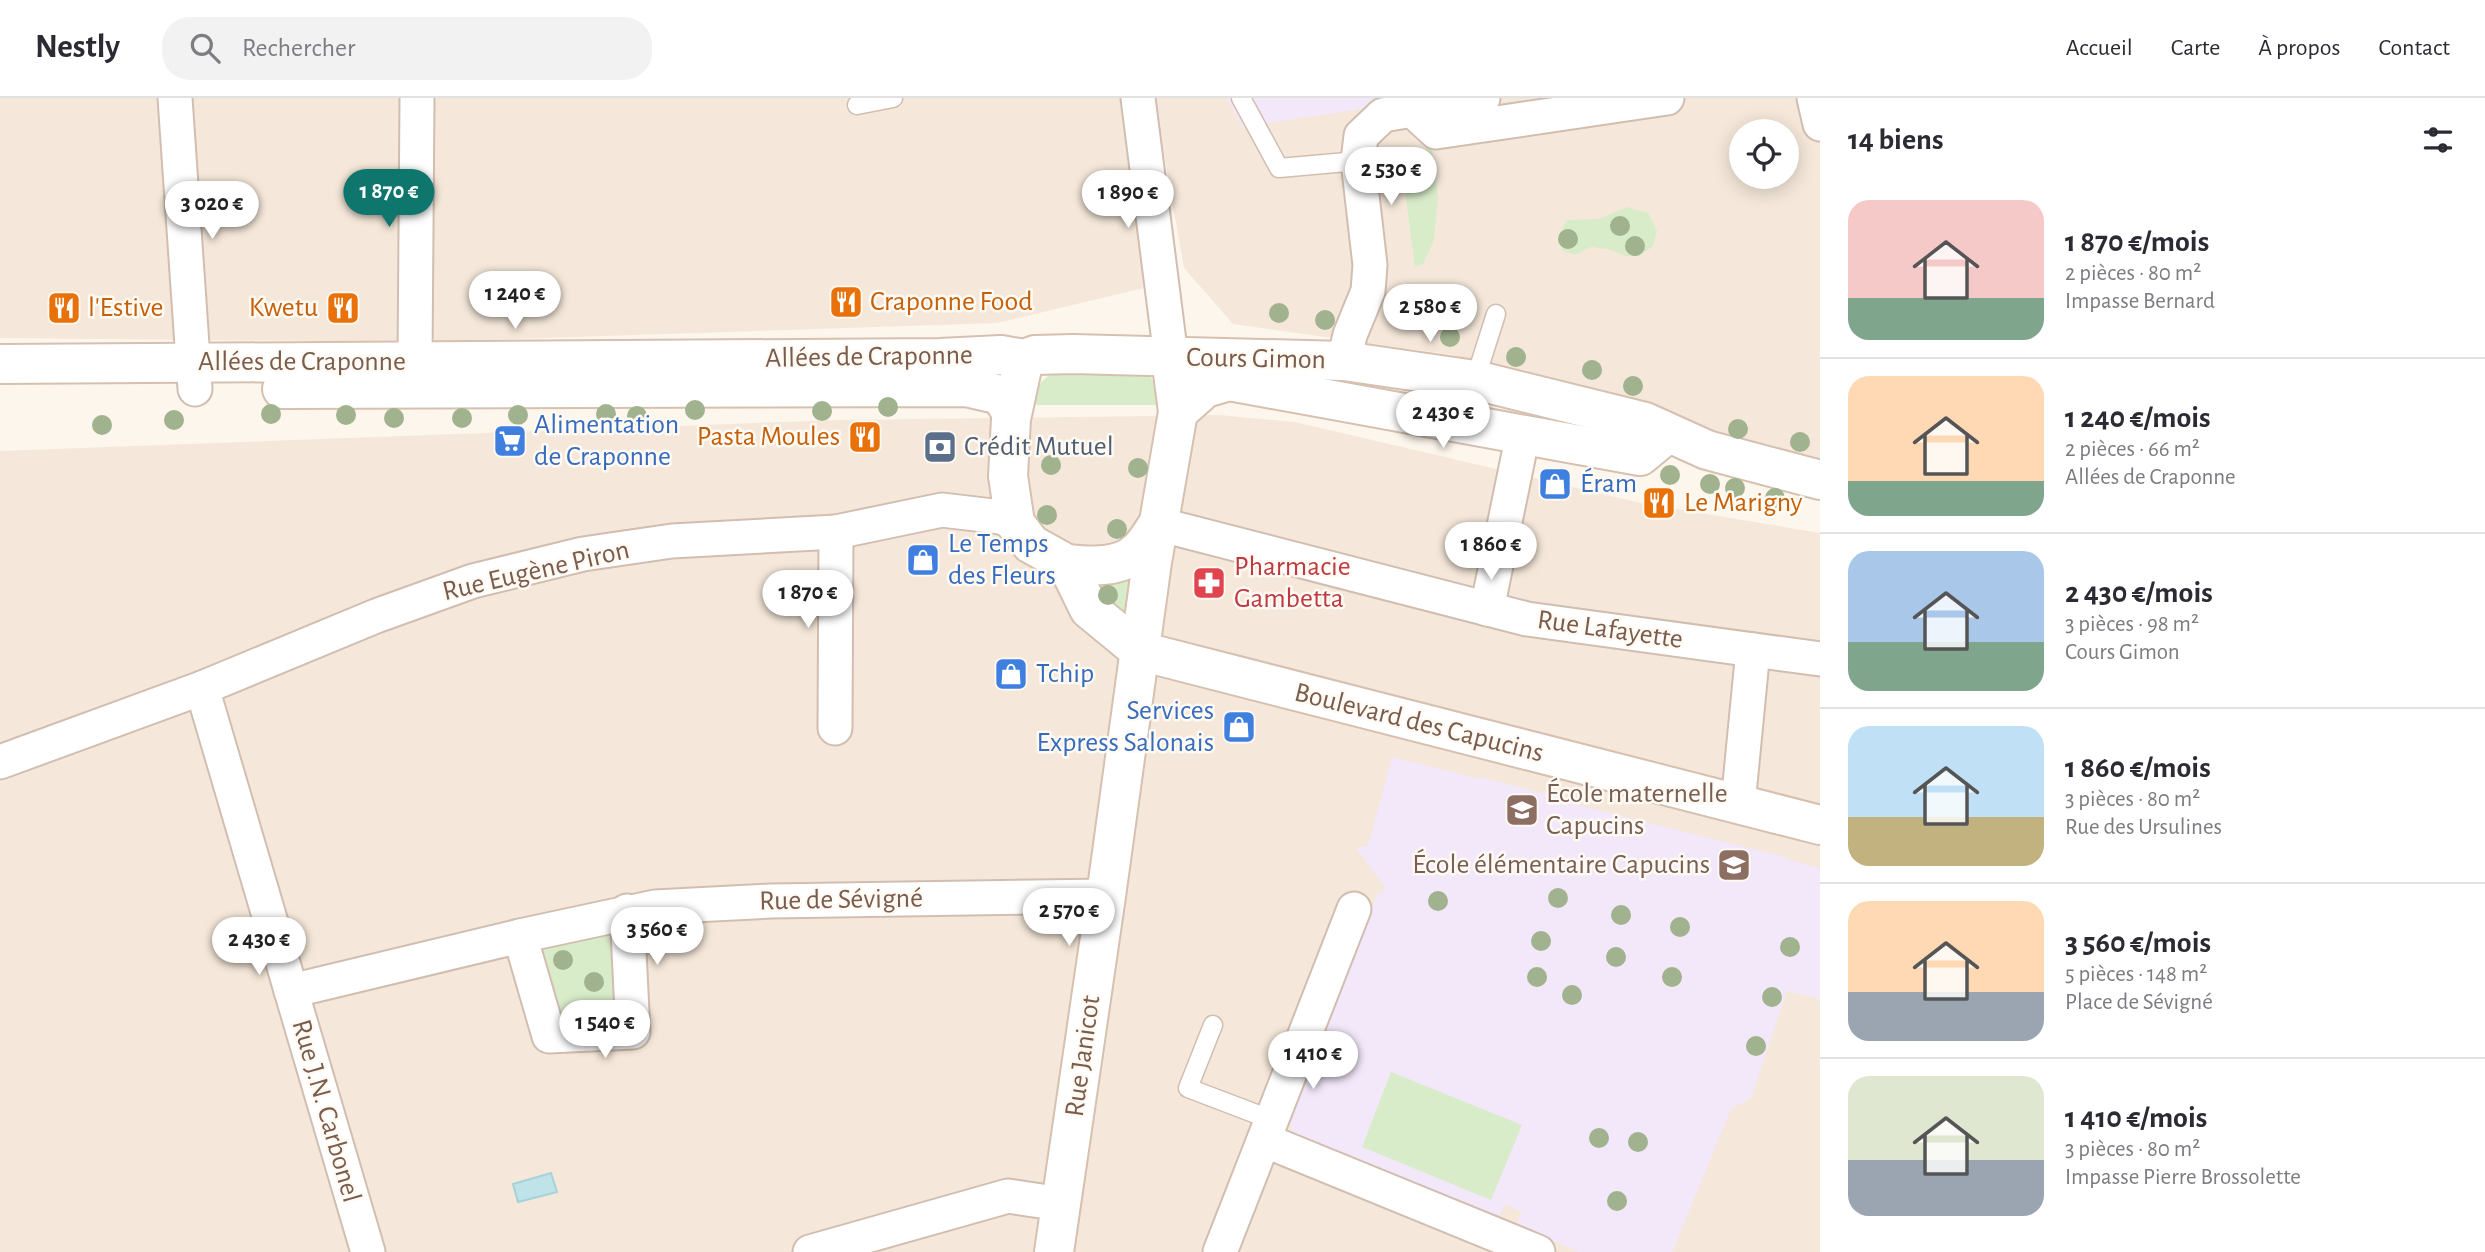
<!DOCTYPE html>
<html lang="fr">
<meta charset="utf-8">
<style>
:root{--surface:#fff;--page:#f2f2f3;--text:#2b2b33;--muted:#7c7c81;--line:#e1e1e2;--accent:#0f766e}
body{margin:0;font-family:"Alegreya Sans",sans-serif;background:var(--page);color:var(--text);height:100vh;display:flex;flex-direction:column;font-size:26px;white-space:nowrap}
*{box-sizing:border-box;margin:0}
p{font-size:23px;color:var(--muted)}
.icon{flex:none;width:38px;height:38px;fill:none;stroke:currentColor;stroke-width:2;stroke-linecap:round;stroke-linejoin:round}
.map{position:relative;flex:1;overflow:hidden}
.details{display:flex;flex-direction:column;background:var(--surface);width:665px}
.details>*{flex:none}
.tools{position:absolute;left:1729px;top:21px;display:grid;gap:14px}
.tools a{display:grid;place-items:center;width:70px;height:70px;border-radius:50%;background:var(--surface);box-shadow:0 4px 18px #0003;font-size:35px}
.price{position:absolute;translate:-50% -60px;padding:0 16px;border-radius:24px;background:#fff;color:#222;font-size:23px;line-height:46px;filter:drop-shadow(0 2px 4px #0008)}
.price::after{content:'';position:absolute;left:50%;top:42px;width:21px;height:16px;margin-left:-10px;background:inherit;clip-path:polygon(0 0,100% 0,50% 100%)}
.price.current{background:var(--accent);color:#fff}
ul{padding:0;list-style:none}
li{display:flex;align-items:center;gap:21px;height:175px;padding:0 28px}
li+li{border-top:2px solid var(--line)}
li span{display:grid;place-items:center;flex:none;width:196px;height:140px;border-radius:21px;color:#555}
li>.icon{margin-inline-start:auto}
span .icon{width:84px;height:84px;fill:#fffc;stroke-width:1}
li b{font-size:30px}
h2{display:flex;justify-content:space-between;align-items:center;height:84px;padding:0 28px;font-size:30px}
header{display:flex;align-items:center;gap:42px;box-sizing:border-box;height:98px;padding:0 35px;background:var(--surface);border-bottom:2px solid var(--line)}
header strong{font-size:33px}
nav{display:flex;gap:38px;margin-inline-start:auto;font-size:24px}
.search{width:490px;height:63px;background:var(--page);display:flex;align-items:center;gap:18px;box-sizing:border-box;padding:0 24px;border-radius:28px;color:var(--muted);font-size:26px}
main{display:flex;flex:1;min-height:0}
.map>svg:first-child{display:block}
.residential{fill:#f5e8da;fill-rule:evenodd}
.education{fill:#f3e8fa}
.green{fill:#d8ecc9}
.water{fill:#bfe3e8;stroke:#a5d3da;stroke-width:2}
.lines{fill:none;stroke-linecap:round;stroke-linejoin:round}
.lane-casing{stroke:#d1beb0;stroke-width:21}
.street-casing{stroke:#d1beb0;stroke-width:37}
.secondary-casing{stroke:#d6c0b0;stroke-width:42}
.lane{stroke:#fff;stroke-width:18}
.street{stroke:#fff;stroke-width:33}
.secondary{stroke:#fff;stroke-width:38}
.tree{fill:#a0b28e}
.labels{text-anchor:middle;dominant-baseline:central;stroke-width:5;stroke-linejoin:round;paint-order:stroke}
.food-label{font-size:28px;fill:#c56008;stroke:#fffaf3;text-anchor:start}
.street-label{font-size:28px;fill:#7a5c4d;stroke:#fffaf3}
.shop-label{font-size:28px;fill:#366cbe;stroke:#fffaf3;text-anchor:start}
.service-label{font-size:28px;fill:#4e5e75;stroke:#fffaf3;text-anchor:start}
.health-label{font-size:28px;fill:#be3a42;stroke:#fffaf3;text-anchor:start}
.education-label{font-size:28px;fill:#785e54;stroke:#fffaf3;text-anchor:start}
</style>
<header>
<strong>Nestly</strong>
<div class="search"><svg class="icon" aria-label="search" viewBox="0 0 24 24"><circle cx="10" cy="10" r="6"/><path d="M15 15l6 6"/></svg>Rechercher</div>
<nav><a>Accueil</a><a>Carte</a><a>À propos</a><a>Contact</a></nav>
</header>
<main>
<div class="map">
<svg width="1820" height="1154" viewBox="0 0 1820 1154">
<rect width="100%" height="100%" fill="#fdf6ec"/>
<g class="residential">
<path d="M0,0H1146L1162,177L1144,190L997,225L428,244L0,240Z"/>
<path d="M1154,0H1820V366L1453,257L1233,226L1184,170ZM1741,33H1787V79H1741Z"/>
<path d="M1219,317L1295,324L1641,405L1820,435V1154H0V353L837,322Z"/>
</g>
<g class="education">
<path d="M1227,0H1434L1242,29Z"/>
<path d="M1392,659L1479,681L1480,679L1581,705V708L1786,759V761L1820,770V901L1787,893L1751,1000L1731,1011L1672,1154H1580L1516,1127L1522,1114L1505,1106L1498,1120L1293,1036L1289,1019L1378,794L1382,796L1385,789L1357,751L1358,749L1368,748Z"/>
</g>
<g class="green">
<path d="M1432,50L1438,99L1434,142L1423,166L1415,169L1400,56Z"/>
<path d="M1627,109L1648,115L1657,133L1653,148L1639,158H1625L1608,151L1591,149L1575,157L1562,152L1560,135L1567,122L1599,121Z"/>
<path d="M1054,274L1149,277L1164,297V307H1031C1035,291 1040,283 1054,274Z"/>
<path d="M1136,479L1128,517H1116L1096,490L1102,482Z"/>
<path d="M617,832L619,920L558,925L537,852Z"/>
<path d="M1391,974L1522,1027L1491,1102L1362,1049Z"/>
</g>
<path class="water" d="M551,1075L557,1094L518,1104L513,1086Z"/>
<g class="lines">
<defs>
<g id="lane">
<path d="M1241,0L1279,70L1358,63"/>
<path d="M857,7L893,0"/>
<path d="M1475,282L1496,216"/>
<path d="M1213,927L1188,990L1272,1022"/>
</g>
<g id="street">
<path d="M175,0L195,291"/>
<path d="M1138,0L1171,259"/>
<path d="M1814,0L1820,26"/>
<path d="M1411,11L1436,34L1667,0"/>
<path d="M415,263L417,0"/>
<path d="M1344,263L1350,237L1368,193L1370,167L1358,63L1361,38L1383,17L1483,0"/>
<path d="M1158,426L1527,521L1820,561"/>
<path d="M1487,511L1523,336"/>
<path d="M202,590L368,1154"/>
<path d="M835,630L836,434"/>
<path d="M0,664L202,590L376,518L473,483L583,456L672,443L836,434L942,412L1001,419L1015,425"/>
<path d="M1738,706L1753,552"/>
<path d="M520,838L549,938L633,934L627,813"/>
<path d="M291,893L520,838L655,809L771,803L1106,798"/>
<path d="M1264,1042L1538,1154"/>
<path d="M810,1154L1008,1098L1061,1106"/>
<path d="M1220,1154L1354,811"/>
</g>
<g id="secondary">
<path d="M1024,261L1011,321L1008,378L1015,425L1031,446L1067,466L1089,511L1140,553L1820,727"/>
<path d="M1024,261L1035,257L1073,256L1344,263L1475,282L1645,324L1707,352L1820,382"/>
<path d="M0,266L940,260L1001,257L1024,261"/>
<path d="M282,291L966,289L1001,297L1011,314"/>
<path d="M1178,314L1205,290L1229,283L1640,358L1668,335"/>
<path d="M1067,466C1090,468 1120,471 1138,453C1146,446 1152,435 1158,426"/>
<path d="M1054,1154L1106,798L1152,464L1178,314L1171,259"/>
</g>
</defs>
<use href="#lane" class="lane-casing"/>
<use href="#street" class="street-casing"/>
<use href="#secondary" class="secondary-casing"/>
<use href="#lane" class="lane"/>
<use href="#street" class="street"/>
<use href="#secondary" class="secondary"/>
</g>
<g class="tree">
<circle cx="1415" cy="72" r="10"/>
<circle cx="1620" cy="128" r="10"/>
<circle cx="1568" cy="141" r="10"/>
<circle cx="1635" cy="148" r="10"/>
<circle cx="1279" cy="215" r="10"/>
<circle cx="1325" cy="222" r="10"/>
<circle cx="1450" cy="239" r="10"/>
<circle cx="1516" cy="259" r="10"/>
<circle cx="1592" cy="272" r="10"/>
<circle cx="1633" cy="288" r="10"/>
<circle cx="888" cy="309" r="10"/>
<circle cx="695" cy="312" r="10"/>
<circle cx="822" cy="313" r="10"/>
<circle cx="271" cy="316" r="10"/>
<circle cx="606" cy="316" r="10"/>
<circle cx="346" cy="317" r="10"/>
<circle cx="518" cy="317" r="10"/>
<circle cx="637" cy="318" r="10"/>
<circle cx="394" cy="320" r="10"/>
<circle cx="462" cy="320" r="10"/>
<circle cx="174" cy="322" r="10"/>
<circle cx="102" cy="327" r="10"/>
<circle cx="1738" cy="331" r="10"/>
<circle cx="1800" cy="344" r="10"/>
<circle cx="1051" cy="367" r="10"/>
<circle cx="1138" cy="370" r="10"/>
<circle cx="1670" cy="377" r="10"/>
<circle cx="1710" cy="386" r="10"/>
<circle cx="1735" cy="390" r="10"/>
<circle cx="1775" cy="400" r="10"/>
<circle cx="1047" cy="417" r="10"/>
<circle cx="1117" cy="431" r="10"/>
<circle cx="1108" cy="497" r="10"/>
<circle cx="1558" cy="800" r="10"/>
<circle cx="1438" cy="803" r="10"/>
<circle cx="1621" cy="817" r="10"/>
<circle cx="1680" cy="829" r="10"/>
<circle cx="1541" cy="843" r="10"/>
<circle cx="1790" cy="849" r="10"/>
<circle cx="1616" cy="859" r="10"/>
<circle cx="563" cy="862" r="10"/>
<circle cx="1537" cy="879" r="10"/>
<circle cx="1672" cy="879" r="10"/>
<circle cx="594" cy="884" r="10"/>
<circle cx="1572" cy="897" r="10"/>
<circle cx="1772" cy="899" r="10"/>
<circle cx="1756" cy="948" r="10"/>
<circle cx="1599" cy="1040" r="10"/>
<circle cx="1638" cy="1044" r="10"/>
<circle cx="1617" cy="1103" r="10"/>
</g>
<defs>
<symbol id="restaurant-square" viewBox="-11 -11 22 22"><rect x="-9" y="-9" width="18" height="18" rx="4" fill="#e8710a" stroke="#fffaf3"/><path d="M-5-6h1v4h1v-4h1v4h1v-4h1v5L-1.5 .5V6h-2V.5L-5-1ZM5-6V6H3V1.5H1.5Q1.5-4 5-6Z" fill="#fff"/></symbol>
<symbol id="supermarket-square" viewBox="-11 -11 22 22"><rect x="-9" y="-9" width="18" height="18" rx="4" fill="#3f7fe0" stroke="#fffaf3"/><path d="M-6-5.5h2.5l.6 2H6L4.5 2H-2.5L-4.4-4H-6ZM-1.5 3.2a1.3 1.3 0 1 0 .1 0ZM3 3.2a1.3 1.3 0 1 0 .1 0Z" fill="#fff"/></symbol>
<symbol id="bank-square" viewBox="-11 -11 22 22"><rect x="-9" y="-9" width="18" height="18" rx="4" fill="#5c6f8a" stroke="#fffaf3"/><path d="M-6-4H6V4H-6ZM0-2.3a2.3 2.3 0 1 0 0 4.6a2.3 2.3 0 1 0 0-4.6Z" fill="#fff"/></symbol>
<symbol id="shop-square" viewBox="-11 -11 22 22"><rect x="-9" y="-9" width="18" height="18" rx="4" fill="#3f7fe0" stroke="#fffaf3"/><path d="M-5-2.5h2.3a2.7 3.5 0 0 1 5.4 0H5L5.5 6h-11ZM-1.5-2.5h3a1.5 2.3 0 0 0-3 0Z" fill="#fff"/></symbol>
<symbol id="pharmacy-square" viewBox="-11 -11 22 22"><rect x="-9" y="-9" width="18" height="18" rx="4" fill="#e0444e" stroke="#fffaf3"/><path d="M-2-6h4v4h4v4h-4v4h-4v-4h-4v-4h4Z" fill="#fff"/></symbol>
<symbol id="school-square" viewBox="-11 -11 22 22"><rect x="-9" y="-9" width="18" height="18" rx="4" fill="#8d6e63" stroke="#fffaf3"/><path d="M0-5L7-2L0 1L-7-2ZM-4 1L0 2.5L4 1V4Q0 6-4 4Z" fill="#fff"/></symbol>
</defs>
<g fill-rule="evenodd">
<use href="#restaurant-square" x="827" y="185" width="38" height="38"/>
<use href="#restaurant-square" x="45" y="191" width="38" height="38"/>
<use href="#restaurant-square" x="324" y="191" width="38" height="38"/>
<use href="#restaurant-square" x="846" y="320" width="38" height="38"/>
<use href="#supermarket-square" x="491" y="324" width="38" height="38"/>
<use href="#bank-square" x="921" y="330" width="38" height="38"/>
<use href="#shop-square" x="1536" y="367" width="38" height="38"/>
<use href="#restaurant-square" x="1640" y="386" width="38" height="38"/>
<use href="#shop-square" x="904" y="443" width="38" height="38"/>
<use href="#pharmacy-square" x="1190" y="466" width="38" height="38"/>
<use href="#shop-square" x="992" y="557" width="38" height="38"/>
<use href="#shop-square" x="1220" y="610" width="38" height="38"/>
<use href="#school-square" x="1503" y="693" width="38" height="38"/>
<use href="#school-square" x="1715" y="748" width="38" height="38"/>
</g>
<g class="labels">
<g class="food-label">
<text x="870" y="204">Craponne Food</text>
<text x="88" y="210">l'Estive</text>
<text x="318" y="210" text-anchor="end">Kwetu</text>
<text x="840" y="339" text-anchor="end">Pasta Moules</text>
<text x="1684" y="405">Le Marigny</text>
</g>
<g class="street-label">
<text transform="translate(869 259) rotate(-1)">Allées de Craponne</text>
<text transform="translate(1256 261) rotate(1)">Cours Gimon</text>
<text x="302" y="264">Allées de Craponne</text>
<text transform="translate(536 473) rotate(-13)">Rue Eugène Piron</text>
<text transform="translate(1610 532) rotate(8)">Rue Lafayette</text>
<text transform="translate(1419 625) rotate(14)">Boulevard des Capucins</text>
<text transform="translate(841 802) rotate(-1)">Rue de Sévigné</text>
<text transform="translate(1083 958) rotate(-82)">Rue Janicot</text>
<text transform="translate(326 1013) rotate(74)">Rue J.N. Carbonel</text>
</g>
<g class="shop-label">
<text x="534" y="327">Alimentation<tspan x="534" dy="32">de Craponne</tspan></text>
<text x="1580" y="386">Éram</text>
<text x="948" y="446">Le Temps<tspan x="948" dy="32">des Fleurs</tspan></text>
<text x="1036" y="576">Tchip</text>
<text x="1214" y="613" text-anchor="end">Services<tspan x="1214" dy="32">Express Salonais</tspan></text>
</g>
<g class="service-label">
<text x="964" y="349">Crédit Mutuel</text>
</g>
<g class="health-label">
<text x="1234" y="469">Pharmacie<tspan x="1234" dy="32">Gambetta</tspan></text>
</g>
<g class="education-label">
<text x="1546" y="696">École maternelle<tspan x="1546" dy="32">Capucins</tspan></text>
<text x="1710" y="767" text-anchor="end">École élémentaire Capucins</text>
</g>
</g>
</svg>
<div class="tools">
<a><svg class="icon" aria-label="locate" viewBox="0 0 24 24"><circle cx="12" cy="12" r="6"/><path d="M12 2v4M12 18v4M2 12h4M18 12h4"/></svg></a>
</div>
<b class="price" style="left:1391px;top:109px">2 530 €</b>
<b class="price current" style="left:389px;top:131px">1 870 €</b>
<b class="price" style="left:1128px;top:132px">1 890 €</b>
<b class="price" style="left:212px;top:143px">3 020 €</b>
<b class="price" style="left:515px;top:233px">1 240 €</b>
<b class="price" style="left:1430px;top:246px">2 580 €</b>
<b class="price" style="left:1443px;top:352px">2 430 €</b>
<b class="price" style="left:1491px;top:484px">1 860 €</b>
<b class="price" style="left:808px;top:532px">1 870 €</b>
<b class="price" style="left:1069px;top:850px">2 570 €</b>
<b class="price" style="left:657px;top:869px">3 560 €</b>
<b class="price" style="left:259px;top:879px">2 430 €</b>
<b class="price" style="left:605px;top:962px">1 540 €</b>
<b class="price" style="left:1313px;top:993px">1 410 €</b>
</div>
<section class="details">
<h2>14 biens<svg class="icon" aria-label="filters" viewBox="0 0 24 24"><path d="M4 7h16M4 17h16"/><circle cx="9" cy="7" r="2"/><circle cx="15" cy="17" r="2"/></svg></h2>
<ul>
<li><span style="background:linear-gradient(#f6c9c9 70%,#7fa58c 0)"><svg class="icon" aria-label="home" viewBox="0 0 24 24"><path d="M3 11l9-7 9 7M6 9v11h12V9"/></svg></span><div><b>1 870 €/mois</b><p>2 pièces · 80 m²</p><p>Impasse Bernard</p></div></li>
<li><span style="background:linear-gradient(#ffd9b3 75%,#7fa58c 0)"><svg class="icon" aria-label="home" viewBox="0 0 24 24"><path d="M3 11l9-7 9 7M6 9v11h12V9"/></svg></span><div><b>1 240 €/mois</b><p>2 pièces · 66 m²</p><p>Allées de Craponne</p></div></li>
<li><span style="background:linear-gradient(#a9c7e8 65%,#7fa58c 0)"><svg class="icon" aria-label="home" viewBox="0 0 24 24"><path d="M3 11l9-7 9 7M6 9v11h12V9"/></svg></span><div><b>2 430 €/mois</b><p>3 pièces · 98 m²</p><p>Cours Gimon</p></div></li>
<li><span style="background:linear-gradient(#bfe0f5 65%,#c2b280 0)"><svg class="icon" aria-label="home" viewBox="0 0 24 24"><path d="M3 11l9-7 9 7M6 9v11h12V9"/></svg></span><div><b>1 860 €/mois</b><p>3 pièces · 80 m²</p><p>Rue des Ursulines</p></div></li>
<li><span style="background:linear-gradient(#ffd9b3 65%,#9aa5b1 0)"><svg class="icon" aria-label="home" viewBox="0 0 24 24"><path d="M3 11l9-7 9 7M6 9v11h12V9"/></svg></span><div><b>3 560 €/mois</b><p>5 pièces · 148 m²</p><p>Place de Sévigné</p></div></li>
<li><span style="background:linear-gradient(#dfe7d0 60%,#9aa5b1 0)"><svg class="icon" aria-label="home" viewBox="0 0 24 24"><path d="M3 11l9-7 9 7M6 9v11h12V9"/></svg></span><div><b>1 410 €/mois</b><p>3 pièces · 80 m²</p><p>Impasse Pierre Brossolette</p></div></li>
</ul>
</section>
</main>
